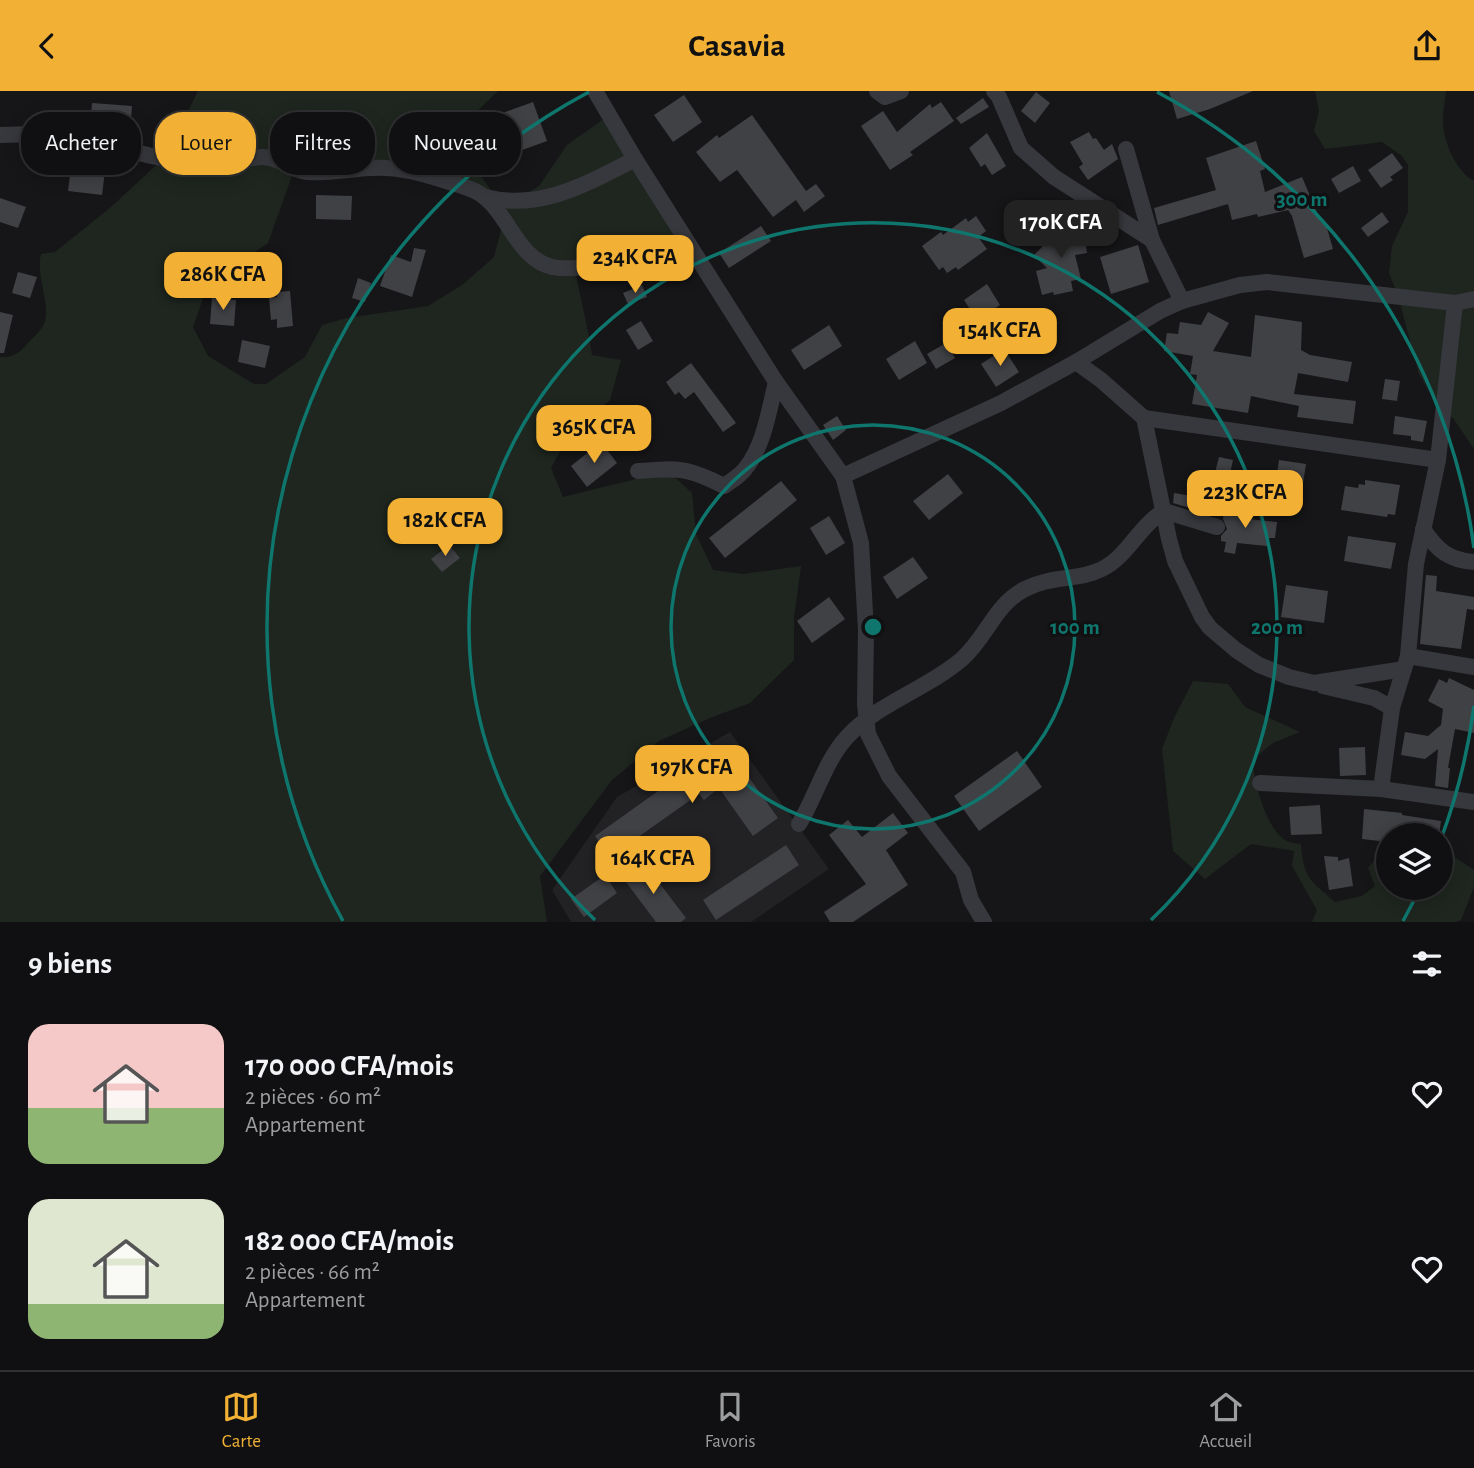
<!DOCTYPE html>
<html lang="fr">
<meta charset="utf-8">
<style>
:root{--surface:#101012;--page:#19191b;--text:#f1f3f6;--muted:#9c9d9f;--line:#303032;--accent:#f2b134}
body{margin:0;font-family:"Alegreya Sans",sans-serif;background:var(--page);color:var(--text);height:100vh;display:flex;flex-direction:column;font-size:26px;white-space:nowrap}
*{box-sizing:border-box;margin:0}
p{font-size:23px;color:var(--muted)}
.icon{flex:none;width:38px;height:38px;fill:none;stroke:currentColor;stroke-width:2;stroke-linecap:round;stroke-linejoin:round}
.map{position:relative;height:831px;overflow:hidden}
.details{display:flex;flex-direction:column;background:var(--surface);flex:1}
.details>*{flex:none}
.guide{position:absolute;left:21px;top:21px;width:700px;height:63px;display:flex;gap:14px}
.tools{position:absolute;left:1376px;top:732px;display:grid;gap:14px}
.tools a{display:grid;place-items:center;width:77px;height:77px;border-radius:50%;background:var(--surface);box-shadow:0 4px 18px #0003,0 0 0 2px var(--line);font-size:35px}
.price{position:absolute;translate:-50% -60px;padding:0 16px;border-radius:14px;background:var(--accent);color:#111;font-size:23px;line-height:46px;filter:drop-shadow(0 2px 4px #0008)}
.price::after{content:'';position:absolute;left:50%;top:42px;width:21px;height:16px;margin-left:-10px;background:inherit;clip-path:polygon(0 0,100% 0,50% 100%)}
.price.on{background:#222;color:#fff}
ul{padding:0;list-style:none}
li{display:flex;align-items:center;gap:21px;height:175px;padding:0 28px}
li span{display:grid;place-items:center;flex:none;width:196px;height:140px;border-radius:21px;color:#555}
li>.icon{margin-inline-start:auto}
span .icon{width:84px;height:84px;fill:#fffc;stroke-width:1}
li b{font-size:30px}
h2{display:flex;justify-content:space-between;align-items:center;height:84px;padding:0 28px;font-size:30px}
.pill{padding:0 24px;border-radius:28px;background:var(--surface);box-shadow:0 4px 18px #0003,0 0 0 2px var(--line);font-size:24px;line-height:63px}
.pill.on{background:var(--accent);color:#111}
header{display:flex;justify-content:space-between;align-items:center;height:91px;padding:0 28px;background:var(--accent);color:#111;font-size:32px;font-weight:700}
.menu{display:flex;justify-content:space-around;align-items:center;height:98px;border-top:2px solid var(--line);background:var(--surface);font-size:19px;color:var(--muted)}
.menu a{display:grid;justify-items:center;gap:4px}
.menu .on{color:var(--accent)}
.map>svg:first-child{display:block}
.built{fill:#222225}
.green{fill:#1e261f;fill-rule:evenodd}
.building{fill:#404145}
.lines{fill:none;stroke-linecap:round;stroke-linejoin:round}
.street{stroke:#37383d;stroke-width:16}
.ring{fill:none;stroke:#0f766e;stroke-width:3.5}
.centre{fill:#0f766e;stroke:#111113;stroke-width:3.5}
.ring-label{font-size:21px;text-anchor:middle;font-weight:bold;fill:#0f766e;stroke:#111113;stroke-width:6;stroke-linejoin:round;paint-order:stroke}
</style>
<header><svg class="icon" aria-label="back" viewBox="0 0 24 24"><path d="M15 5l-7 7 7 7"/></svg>Casavia<svg class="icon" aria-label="share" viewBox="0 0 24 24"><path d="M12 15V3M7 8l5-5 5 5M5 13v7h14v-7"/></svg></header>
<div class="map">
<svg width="1474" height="831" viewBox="0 0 1474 831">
<rect width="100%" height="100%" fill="#161618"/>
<path class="built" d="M730,641L829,778L751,831H571L552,799L617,706Z"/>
<g class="green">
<path d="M198,0H498L465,32L469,47L462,59L499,110L523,105L539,95L567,54L609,24L690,152L575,178C580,207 588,235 592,264L621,269L610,309L571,341L551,377L563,406L636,388L657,370L692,402L696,443L713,479L743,483L801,475L794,527V569L750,612L710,627L659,650L612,689L540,785L547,831H0V266C12,267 20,262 28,252C33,247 39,241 43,235C53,217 35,186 41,163L55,161L111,116L166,65ZM388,77L479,104L502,136L494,166L462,194L428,215L347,227L322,234L305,266L266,293H254L208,265L193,236L208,193L268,152L294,79Z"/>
<path d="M1315,0H1446C1445,9 1443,19 1443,28C1442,48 1456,81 1474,90V358L1453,327L1436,312L1419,283L1398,205L1389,182L1392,155L1408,121V74L1401,64L1382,51L1325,58L1314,40L1319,20Z"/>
<path d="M1193,590L1228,593L1245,616L1300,641L1273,652L1252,669C1255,692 1265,736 1285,749C1289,752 1296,752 1301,753C1303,787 1311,790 1335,811L1362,805L1375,795L1368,777L1379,764L1388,762V796H1440V762L1452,764L1474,779V796L1461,829L1455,831H1312L1317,819L1292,775L1294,760L1251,753L1205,788L1173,760L1162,658L1174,627Z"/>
</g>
<g class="building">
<path d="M1169,0H1253L1210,18L1177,28Z"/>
<path d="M1036,1L1050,12L1035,32L1021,20Z"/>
<path d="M684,4L702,31L673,51L654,24Z"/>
<path d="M983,7L989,16L961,33L956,27Z"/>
<path d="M533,11L547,50L514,62L500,23Z"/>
<path d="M941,11L954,30L910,61L913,64L890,79L861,35L883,20L897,41L930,13L932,17Z"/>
<path d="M92,12L132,15L130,41L90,38Z"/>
<path d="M752,24L806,100L816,93L825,105L804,121L796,109L773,126L737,79L720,91L696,61L717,44L719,47Z"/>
<path d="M1089,41L1093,48L1096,47L1104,59L1112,53L1118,68L1088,89L1079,76L1083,73L1070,51Z"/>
<path d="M987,42L1006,75L992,84L985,73L981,76L969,57Z"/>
<path d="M1256,50L1265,78L1260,80L1265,101L1302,86L1321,131L1325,130L1333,158L1304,167L1292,125L1288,119L1258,126L1257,123L1232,129L1228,113L1158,134L1154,117L1216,99L1206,67Z"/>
<path d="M505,60L511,70L497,78L492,68Z"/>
<path d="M1392,62L1403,77L1390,86L1393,89L1381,97L1368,79Z"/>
<path d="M1353,75L1361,90L1339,102L1331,88Z"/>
<path d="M71,76L105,80L102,104L68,100Z"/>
<path d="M316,104L352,105L351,129L316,128Z"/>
<path d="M0,107L26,116L18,137L0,131Z"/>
<path d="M1382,121L1389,131L1368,146L1361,137Z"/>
<path d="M976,125L986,140L978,146L987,158L958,179L956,176L947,182L943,176L939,179L922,155L941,141L943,144L966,127L968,131Z"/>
<path d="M1083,133L1087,162L1075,164L1081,188L1071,190L1073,200L1054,204L1053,201L1042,204L1036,180L1047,177L1034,164L1062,136Z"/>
<path d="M761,135L771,150L729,177L719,162Z"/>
<path d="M1138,154L1149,191L1111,203L1100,166Z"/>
<path d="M414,157L426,159L412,206L380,195L391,164L411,171Z"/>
<path d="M18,181L37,186L30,207L12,202Z"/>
<path d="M358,187L371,192L365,211L352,207Z"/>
<path d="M987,193L1000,214L977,229L964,209Z"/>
<path d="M642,194L647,206L628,213L623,202Z"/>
<path d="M290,200L293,235L277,237V228L271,229L269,207L277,206L276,201Z"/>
<path d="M212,207L236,209L234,235L210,233Z"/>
<path d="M0,221L13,224L4,262H0Z"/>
<path d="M1208,221L1229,232L1213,260L1251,266L1255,224L1302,231L1301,259L1310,264L1352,271L1348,291L1298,282L1294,303L1356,310L1353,333L1297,326L1299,315L1251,305L1248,322L1192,313L1197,284L1190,283L1193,265L1164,260L1167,242L1178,243L1180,231L1201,234Z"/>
<path d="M641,230L653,250L638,259L626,239Z"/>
<path d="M829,234L842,255L804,279L791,259Z"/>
<path d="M242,249L270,255L265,277L238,271Z"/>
<path d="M915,250L927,272L899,289L886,268Z"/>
<path d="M946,252L955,267L936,278L927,263Z"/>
<path d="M1004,258L1019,281L996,296L981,273Z"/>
<path d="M691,272L736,332L723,341L694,301L685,308L679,301L675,304L666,291Z"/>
<path d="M1385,288L1400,290L1397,310L1382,308Z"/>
<path d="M837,325L846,339L833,349L823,334Z"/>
<path d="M1395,325L1427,330L1423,351L1411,349V345L1393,343Z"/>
<path d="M601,351L617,372L587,396L571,375Z"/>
<path d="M1219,366L1233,369L1225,405L1210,401Z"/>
<path d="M1279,369L1306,373L1302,399L1275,395Z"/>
<path d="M948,383L963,402L929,429L913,410Z"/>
<path d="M1365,389L1400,394L1395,424L1388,423L1387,426L1341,419L1345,395L1358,397L1359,393L1365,394Z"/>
<path d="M781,390L797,409L725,467L709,447Z"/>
<path d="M1174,402L1192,405L1190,417L1173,412Z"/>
<path d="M1225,412L1240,414L1239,427L1277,431L1275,447H1268L1267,455L1237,452L1235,463L1224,461L1226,451L1221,450V445L1227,438L1223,428Z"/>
<path d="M829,425L845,452L826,464L810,437Z"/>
<path d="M1348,445L1396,452L1391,478L1344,470Z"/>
<path d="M449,454L460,467L442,481L431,468Z"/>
<path d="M913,466L928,487L897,508L883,486Z"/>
<path d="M1426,484L1437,485L1436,500L1474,506V519L1467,518L1461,558L1420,553Z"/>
<path d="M1286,494L1328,500L1324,532L1281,526Z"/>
<path d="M829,506L845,528L812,552L797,530Z"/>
<path d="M1449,587L1474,599V642L1455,638L1448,677H1450L1448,697L1435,695L1438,658L1425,668L1401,664L1405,641L1428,645L1441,634L1443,618L1428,610L1439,588L1447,592Z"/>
<path d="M1365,656L1366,684L1340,685L1339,657Z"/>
<path d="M1017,660L1042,696L979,740L954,705Z"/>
<path d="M733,664L778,727L753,745L719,697L704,709L699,703L610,766L595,745L675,688L681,696L699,682L702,686Z"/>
<path d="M1320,714L1322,743L1291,744L1289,716Z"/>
<path d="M1364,718L1402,722V724L1441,730L1439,744H1388V751L1362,748Z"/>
<path d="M893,722L908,742L886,759L908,794L853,831H830L824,821L866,793L829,744L848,729L862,746Z"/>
<path d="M786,754L799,774L716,829L703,809Z"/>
<path d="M1324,765L1338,766V770L1349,767L1353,795L1329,799Z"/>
<path d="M644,772L686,827L681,831H656L623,787Z"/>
<path d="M605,784L617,802L584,826L571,808Z"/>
</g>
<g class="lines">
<g class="street">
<path d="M595,0L635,68L776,291L843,385L1001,312L1076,271L1160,220L1182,210L1240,194L1267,191L1455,212L1474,208"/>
<path d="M877,0L885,6L901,0"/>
<path d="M994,0L999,6L1021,57L1054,86L1152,149"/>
<path d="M0,44C28,43 57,42 85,48C114,54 143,65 173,69C191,72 212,73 231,71C241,70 252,66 263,66C279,66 291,79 307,81C334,83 360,75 387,77C410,78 437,87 459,94C467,97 476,99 483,105C509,124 518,168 552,176C579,182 662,163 687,151"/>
<path d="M1126,58L1152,149L1182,210"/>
<path d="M485,106C541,120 586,93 635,68"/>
<path d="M1455,212L1438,369L1416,473L1408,565L1392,617L1381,698L1474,711"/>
<path d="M1076,271L1101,289L1144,327L1169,448L1175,470L1202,526L1210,537L1236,559L1259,574L1289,586L1314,592L1404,578"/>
<path d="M1144,327L1438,369"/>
<path d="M638,380C678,377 687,376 724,395C731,390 740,385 745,378C764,355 769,319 776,291"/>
<path d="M843,385L861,452L866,539L865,613L868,643L889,685L963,781L971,809L984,831"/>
<path d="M1423,438C1437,459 1448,469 1474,471"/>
<path d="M1408,565L1474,576"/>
<path d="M1323,595L1374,607L1392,617"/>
<path d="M1260,692L1381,698"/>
<path d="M799,733C816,706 825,669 848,645C880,611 927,598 962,568C987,546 995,513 1025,498C1052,484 1079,490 1102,478C1128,465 1139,435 1164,420L1217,436"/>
</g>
</g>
<g class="ring">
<circle cx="873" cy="536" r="202"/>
<path d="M595 829A404 404 0 1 1 1151 829"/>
<path d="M1474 615A606 606 0 0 1 1441 748M1420 797A606 606 0 0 1 1403 830M343 830A606 606 0 0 1 589 1M1157 1A606 606 0 0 1 1474 457"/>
</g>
<circle cx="873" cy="536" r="10" class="centre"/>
<g class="ring-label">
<text x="1302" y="115">300 m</text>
<text x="1075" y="543">100 m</text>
<text x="1277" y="543">200 m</text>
</g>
</svg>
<div class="tools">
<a><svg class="icon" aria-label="layers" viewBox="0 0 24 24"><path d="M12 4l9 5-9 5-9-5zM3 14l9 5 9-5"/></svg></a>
</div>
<b class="price on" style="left:1061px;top:169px">170K CFA</b>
<b class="price" style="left:635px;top:204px">234K CFA</b>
<b class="price" style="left:223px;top:221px">286K CFA</b>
<b class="price" style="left:1000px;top:277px">154K CFA</b>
<b class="price" style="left:594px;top:374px">365K CFA</b>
<b class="price" style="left:1245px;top:439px">223K CFA</b>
<b class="price" style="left:445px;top:467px">182K CFA</b>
<b class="price" style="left:692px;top:714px">197K CFA</b>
<b class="price" style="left:653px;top:805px">164K CFA</b>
<div class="guide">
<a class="pill">Acheter</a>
<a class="pill on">Louer</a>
<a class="pill">Filtres</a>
<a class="pill">Nouveau</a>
</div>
</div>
<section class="details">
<h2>9 biens<svg class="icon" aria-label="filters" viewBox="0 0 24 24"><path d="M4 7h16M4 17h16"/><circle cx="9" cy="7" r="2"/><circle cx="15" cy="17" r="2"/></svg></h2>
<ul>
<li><span style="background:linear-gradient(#f6c9c9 60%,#8fb573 0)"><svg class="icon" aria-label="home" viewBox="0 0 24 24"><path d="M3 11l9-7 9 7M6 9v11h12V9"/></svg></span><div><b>170 000 CFA/mois</b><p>2 pièces · 60 m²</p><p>Appartement</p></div><svg class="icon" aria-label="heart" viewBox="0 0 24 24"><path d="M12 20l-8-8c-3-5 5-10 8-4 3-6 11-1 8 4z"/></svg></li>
<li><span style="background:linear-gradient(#dfe7d0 75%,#8fb573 0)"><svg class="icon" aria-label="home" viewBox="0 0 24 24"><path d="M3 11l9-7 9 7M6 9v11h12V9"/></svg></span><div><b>182 000 CFA/mois</b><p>2 pièces · 66 m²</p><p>Appartement</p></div><svg class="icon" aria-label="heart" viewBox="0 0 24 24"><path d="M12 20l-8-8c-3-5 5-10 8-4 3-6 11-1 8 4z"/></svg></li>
</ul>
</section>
<nav class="menu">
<a class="on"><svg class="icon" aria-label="map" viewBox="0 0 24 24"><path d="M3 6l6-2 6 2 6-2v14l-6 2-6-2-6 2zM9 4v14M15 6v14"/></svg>Carte</a>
<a><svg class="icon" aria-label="saved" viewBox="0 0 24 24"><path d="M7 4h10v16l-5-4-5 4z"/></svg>Favoris</a>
<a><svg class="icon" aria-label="home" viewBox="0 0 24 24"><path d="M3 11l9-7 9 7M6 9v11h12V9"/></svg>Accueil</a>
</nav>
